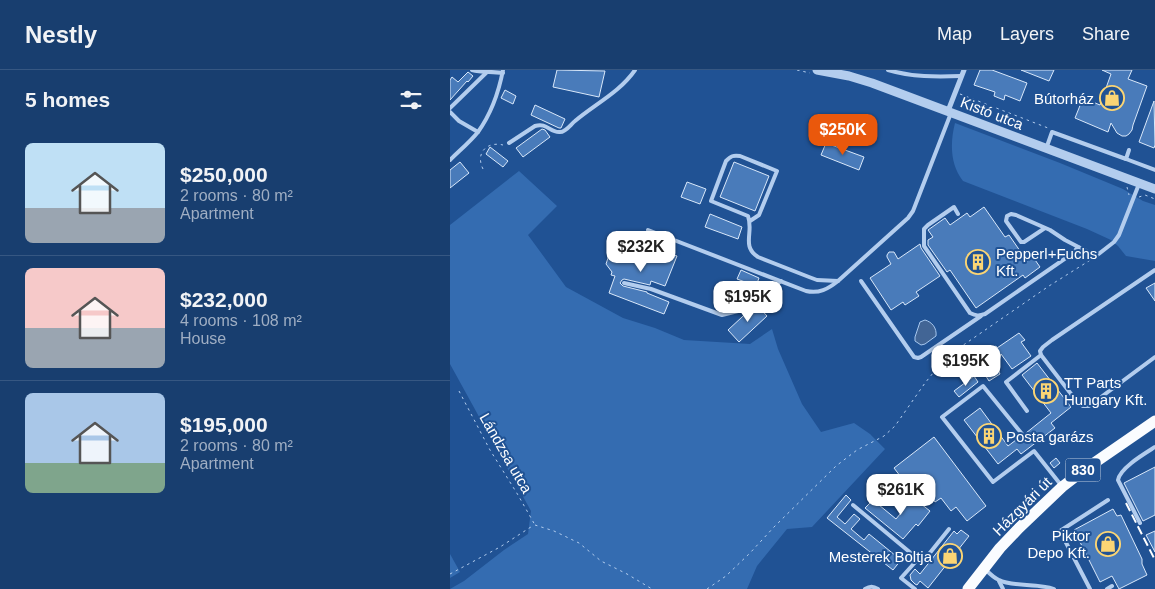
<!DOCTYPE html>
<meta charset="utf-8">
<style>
:root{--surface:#183e6f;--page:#214574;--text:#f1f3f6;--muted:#9faec3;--line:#365782;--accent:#ea580c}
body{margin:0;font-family:Helvetica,sans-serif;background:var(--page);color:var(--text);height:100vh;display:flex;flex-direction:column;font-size:19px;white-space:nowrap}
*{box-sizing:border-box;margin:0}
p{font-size:16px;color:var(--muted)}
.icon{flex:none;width:28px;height:28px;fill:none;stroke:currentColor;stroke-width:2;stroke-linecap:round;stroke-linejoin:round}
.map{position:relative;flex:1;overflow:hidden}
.drawer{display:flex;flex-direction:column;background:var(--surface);width:450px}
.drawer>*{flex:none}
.price{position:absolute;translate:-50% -42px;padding:0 11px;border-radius:10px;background:#fff;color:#222;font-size:16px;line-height:32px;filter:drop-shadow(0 1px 2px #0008)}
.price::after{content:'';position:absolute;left:50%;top:30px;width:15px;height:11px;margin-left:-8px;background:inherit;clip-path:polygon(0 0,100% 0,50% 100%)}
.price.on{background:var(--accent);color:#fff}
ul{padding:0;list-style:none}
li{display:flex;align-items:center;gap:15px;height:125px;padding:0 25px}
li+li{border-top:1px solid var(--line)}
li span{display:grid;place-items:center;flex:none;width:140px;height:100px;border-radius:8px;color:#555}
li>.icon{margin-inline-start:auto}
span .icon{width:60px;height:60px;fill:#fffc;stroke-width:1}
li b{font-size:21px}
h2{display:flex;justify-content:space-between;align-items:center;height:60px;padding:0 25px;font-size:21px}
header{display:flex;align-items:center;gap:30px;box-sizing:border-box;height:70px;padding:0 25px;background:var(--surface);border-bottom:1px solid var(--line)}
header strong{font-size:24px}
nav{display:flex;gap:28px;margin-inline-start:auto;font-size:18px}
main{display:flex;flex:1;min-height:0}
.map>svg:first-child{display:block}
.green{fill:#346cb1}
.water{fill:#426595;stroke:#a7c8ef}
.building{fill:#497bba;stroke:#d9e8fa}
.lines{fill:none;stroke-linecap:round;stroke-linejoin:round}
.path{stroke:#b3cdee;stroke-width:1;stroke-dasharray:2.5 4;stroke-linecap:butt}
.service{stroke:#b3cdee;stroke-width:4}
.minor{stroke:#b3cdee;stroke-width:5}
.tertiary{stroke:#b3cdee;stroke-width:9}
.primary{stroke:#fafcff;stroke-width:11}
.rail{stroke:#fff;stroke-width:2;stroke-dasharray:9 4;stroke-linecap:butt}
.labels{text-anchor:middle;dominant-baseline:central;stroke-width:4;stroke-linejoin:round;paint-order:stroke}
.shield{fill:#205294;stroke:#bccbdf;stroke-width:1}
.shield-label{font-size:14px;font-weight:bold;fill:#fff}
.poi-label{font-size:15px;fill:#fff;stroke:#205294;text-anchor:end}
.street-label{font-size:15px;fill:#fff;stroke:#205294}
</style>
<header>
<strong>Nestly</strong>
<nav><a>Map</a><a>Layers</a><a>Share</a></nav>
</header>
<main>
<section class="drawer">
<h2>5 homes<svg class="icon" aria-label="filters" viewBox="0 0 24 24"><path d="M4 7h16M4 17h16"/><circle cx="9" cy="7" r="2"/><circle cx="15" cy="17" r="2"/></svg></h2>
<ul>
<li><span style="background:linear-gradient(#bfe0f5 65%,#9aa5b1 0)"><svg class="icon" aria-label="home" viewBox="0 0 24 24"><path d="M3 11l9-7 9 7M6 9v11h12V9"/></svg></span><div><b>$250,000</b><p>2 rooms · 80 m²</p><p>Apartment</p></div></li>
<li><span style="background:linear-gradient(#f6c9c9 60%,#9aa5b1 0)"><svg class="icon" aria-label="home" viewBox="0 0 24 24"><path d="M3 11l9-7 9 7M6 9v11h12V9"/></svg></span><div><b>$232,000</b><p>4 rooms · 108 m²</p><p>House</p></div></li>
<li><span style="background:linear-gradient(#a9c7e8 70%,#7fa58c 0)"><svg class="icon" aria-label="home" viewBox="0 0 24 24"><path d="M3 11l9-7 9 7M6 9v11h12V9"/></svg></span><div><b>$195,000</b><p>2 rooms · 80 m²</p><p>Apartment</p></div></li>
</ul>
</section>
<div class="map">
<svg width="705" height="519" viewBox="0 0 705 519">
<rect width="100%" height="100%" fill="#205294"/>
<g class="green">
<path d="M505,53L610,93L673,119L693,131L705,135V191L676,186L668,176L661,170L637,159L513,111C500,94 500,73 505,53Z"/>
<path d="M69,101L107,136L78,165L116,217L173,248L205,258L234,270L300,274L322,259L328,279L352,334L371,362L404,353L420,364L435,379L362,457L337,459L307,496L297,519H0L14,511L54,480L78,464L81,441L0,294V155Z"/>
<path d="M0,484L10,502L0,508Z"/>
</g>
<path class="water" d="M475,250C482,252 487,258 486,266L475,274L471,275L465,271V267L470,252Z"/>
<g class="building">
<path d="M107,0L155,1L149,27L103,17Z"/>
<path d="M530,0H542L577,13L570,31L555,25L554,30L544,26L545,22L524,15Z"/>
<path d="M571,0H604L599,11Z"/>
<path d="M652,0H682L678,9L697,16L683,55L682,60L679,64L676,66H672L667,63L661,53L658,62L625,48L633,28L650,35L661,4Z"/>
<path d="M18,2L23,6L18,12L17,11L0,30V10L2,7L8,12Z"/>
<path d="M55,20L66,26L63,34L51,28Z"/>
<path d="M704,31L705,75L704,78L689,72Z"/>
<path d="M85,35L115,49L111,58H109L81,45Z"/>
<path d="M92,59L95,60L100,67L73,87L66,78Z"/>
<path d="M376,73L414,87L409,100L371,85Z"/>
<path d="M40,77L58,91L53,97L36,84Z"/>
<path d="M10,92L19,103L0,118V100Z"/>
<path d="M284,92L319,106L305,141L270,127Z"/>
<path d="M237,112L256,119L250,134L231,127Z"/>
<path d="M534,137L555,167L559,165L577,191L583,187L590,197L575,208L573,205L526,238L500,200L497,202L478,175V170L483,167L478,160L495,148L500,155L517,143L520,147Z"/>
<path d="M260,144L292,157L288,169L255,157Z"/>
<path d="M182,169L227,186L215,216L201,211L200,215L174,209L172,210L170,213L173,216L197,222V223L219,232L214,244L159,223L165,206L161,205L162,202L156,194L159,185L165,180H177Z"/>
<path d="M470,174L471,178L490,206L466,222L469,226L455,235L453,232L441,240L420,208L441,194L437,187V185L439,182H444L448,189Z"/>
<path d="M291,200L309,208L306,216L287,209Z"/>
<path d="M705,213V231L696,218Z"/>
<path d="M306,234L317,246L289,272L278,260Z"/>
<path d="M569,263L575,270L571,272L581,286L562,299L551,284L547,298L550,304L539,311L525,289L546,276L547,278Z"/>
<path d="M587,293L621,337L601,353L605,358L571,384L567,379L548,394L514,350L530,338L558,376L570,367H574L576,363L601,343L572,305Z"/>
<path d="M524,306L528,312L509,327L504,321Z"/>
<path d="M484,367L536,436L517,451L506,437L501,441L491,428L485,432L475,418L470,422L459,408L454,411L444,398Z"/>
<path d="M606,388L610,393L604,398L600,393Z"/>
<path d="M705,397V445L693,451L674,413Z"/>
<path d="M396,425L401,430L387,447L395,454L404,444L410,449L401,459L414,470L419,464L451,490L443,500L377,448Z"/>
<path d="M459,426L465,431L466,430L480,441L468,456L466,454L453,469L415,438L423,430L446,449L455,438L452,435Z"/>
<path d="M663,439L667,446L671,445L692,489V494L697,505L669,519L662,506L650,512L624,460Z"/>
<path d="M511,460L519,466L478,518L470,511L467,515L465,514L461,510L460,505L465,499L470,504L504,461L507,464Z"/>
<path d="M705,461V482L696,465Z"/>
</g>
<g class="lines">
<g class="path">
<path d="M347,0L360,3"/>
<path d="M510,24L598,58"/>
<path d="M33,99C25,83 37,71 53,75"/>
<path d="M677,117L679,125"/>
<path d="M689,127L695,125L705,129"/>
<path d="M9,321L40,380L68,425L85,455"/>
<path d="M85,455L104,461L129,473L151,491L177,504L202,519"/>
<path d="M0,504L50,477L84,455"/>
<path d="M257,519L276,506L300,483L324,457L386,396L407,380L434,366L445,356L475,313L496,287L599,216L642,189"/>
</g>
<g class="service">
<path d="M22,0C32,3 42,1 53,3"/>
<path d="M438,0C462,7 486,7 511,6"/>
<path d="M0,38L37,2"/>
<path d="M0,42L9,51L28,62"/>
<path d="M59,73L85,56C97,52 100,63 110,62C116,62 121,54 125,51C145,34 170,22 185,0"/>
<path d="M596,79L602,62L676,89L679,80"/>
<path d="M676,89L705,100"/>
<path d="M0,90C9,81 20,72 28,62C41,44 49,21 53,0"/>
<path d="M508,144L504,137L478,155L474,159V176L520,243C526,246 529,246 535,244L623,183L628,177"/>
<path d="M300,151L309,145L327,101L290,86C283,85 281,86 276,91L261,131L298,146C304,162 291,176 308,187L359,207L367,210L388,211"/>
<path d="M595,158L574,172H571L556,151L557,146L561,144L566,145L600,160L615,170L638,182"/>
<path d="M198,160L356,221C369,224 378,219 388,211L458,148L463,141L501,43"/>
<path d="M646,186L664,172L669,165L689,114"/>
<path d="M705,200L602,270L593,277L590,281L591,285L628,333L633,336H639L705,287"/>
<path d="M411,211L464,287L468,288L471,287L531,246"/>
<path d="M174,213L201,219L272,245L288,241L331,211"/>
<path d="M577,341L556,312L591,285"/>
<path d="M572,364L533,316L492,347L543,412L584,381L611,415"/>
<path d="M403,435L468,489"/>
<path d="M690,453L668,410C670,398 694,384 705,377"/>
<path d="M536,500C540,504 544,508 549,510C561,517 588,513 604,519"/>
<path d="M549,511L553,519"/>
<path d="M415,519C420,516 423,516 428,519"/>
<path d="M465,519L451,508L468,489L479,484L499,459"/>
<path d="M640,519L610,461L658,430"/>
<path d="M657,519L662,516"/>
</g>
<path class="minor" d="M498,41L514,0"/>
<path class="tertiary" d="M367,0L399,6L422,13L705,119"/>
<path class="primary" d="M518,519L550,478L569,458L612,417L634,400L705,351"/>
<path class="rail" d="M676,433L705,490"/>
</g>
<defs>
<symbol id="shop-ring" viewBox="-11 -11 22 22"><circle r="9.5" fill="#205294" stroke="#fbd574" stroke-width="1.5"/><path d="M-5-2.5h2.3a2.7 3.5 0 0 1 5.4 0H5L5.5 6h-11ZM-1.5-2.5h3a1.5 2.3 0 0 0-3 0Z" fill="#fbd574"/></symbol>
<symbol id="building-ring" viewBox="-11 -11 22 22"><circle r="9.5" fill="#205294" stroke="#fbd574" stroke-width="1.5"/><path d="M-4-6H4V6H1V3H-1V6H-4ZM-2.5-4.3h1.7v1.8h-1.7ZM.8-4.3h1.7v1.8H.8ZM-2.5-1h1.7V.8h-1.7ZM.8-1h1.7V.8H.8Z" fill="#fbd574"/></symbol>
</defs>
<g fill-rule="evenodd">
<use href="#shop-ring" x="648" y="14" width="28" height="28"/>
<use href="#building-ring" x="514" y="178" width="28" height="28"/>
<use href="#building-ring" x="582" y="307" width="28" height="28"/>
<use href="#building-ring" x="525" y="352" width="28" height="28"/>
<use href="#shop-ring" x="644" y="460" width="28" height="28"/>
<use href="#shop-ring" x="486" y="472" width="28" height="28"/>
</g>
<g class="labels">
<rect class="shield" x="615.5" y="388.5" width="35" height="23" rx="4"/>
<g class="shield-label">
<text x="633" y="400">830</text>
</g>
<g class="poi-label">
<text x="644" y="28">Bútorház</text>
<text x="546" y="183" text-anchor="start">Pepperl+Fuchs<tspan x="546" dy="17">Kft.</tspan></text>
<text x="614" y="312" text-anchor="start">TT Parts<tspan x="614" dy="17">Hungary Kft.</tspan></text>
<text x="556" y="366" text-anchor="start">Posta garázs</text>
<text x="640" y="465">Piktor<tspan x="640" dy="17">Depo Kft.</tspan></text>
<text x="482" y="486">Mesterek Boltja</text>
</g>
<g class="street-label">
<text transform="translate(542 43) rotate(21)">Kistó utca</text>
<text transform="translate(56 383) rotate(60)">Lándzsa utca</text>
<text transform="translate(572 436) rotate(-45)">Házgyári út</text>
</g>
</g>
</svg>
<b class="price on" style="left:393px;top:86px">$250K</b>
<b class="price" style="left:191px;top:203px">$232K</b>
<b class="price" style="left:298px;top:253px">$195K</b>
<b class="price" style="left:516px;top:317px">$195K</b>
<b class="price" style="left:451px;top:446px">$261K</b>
</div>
</main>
